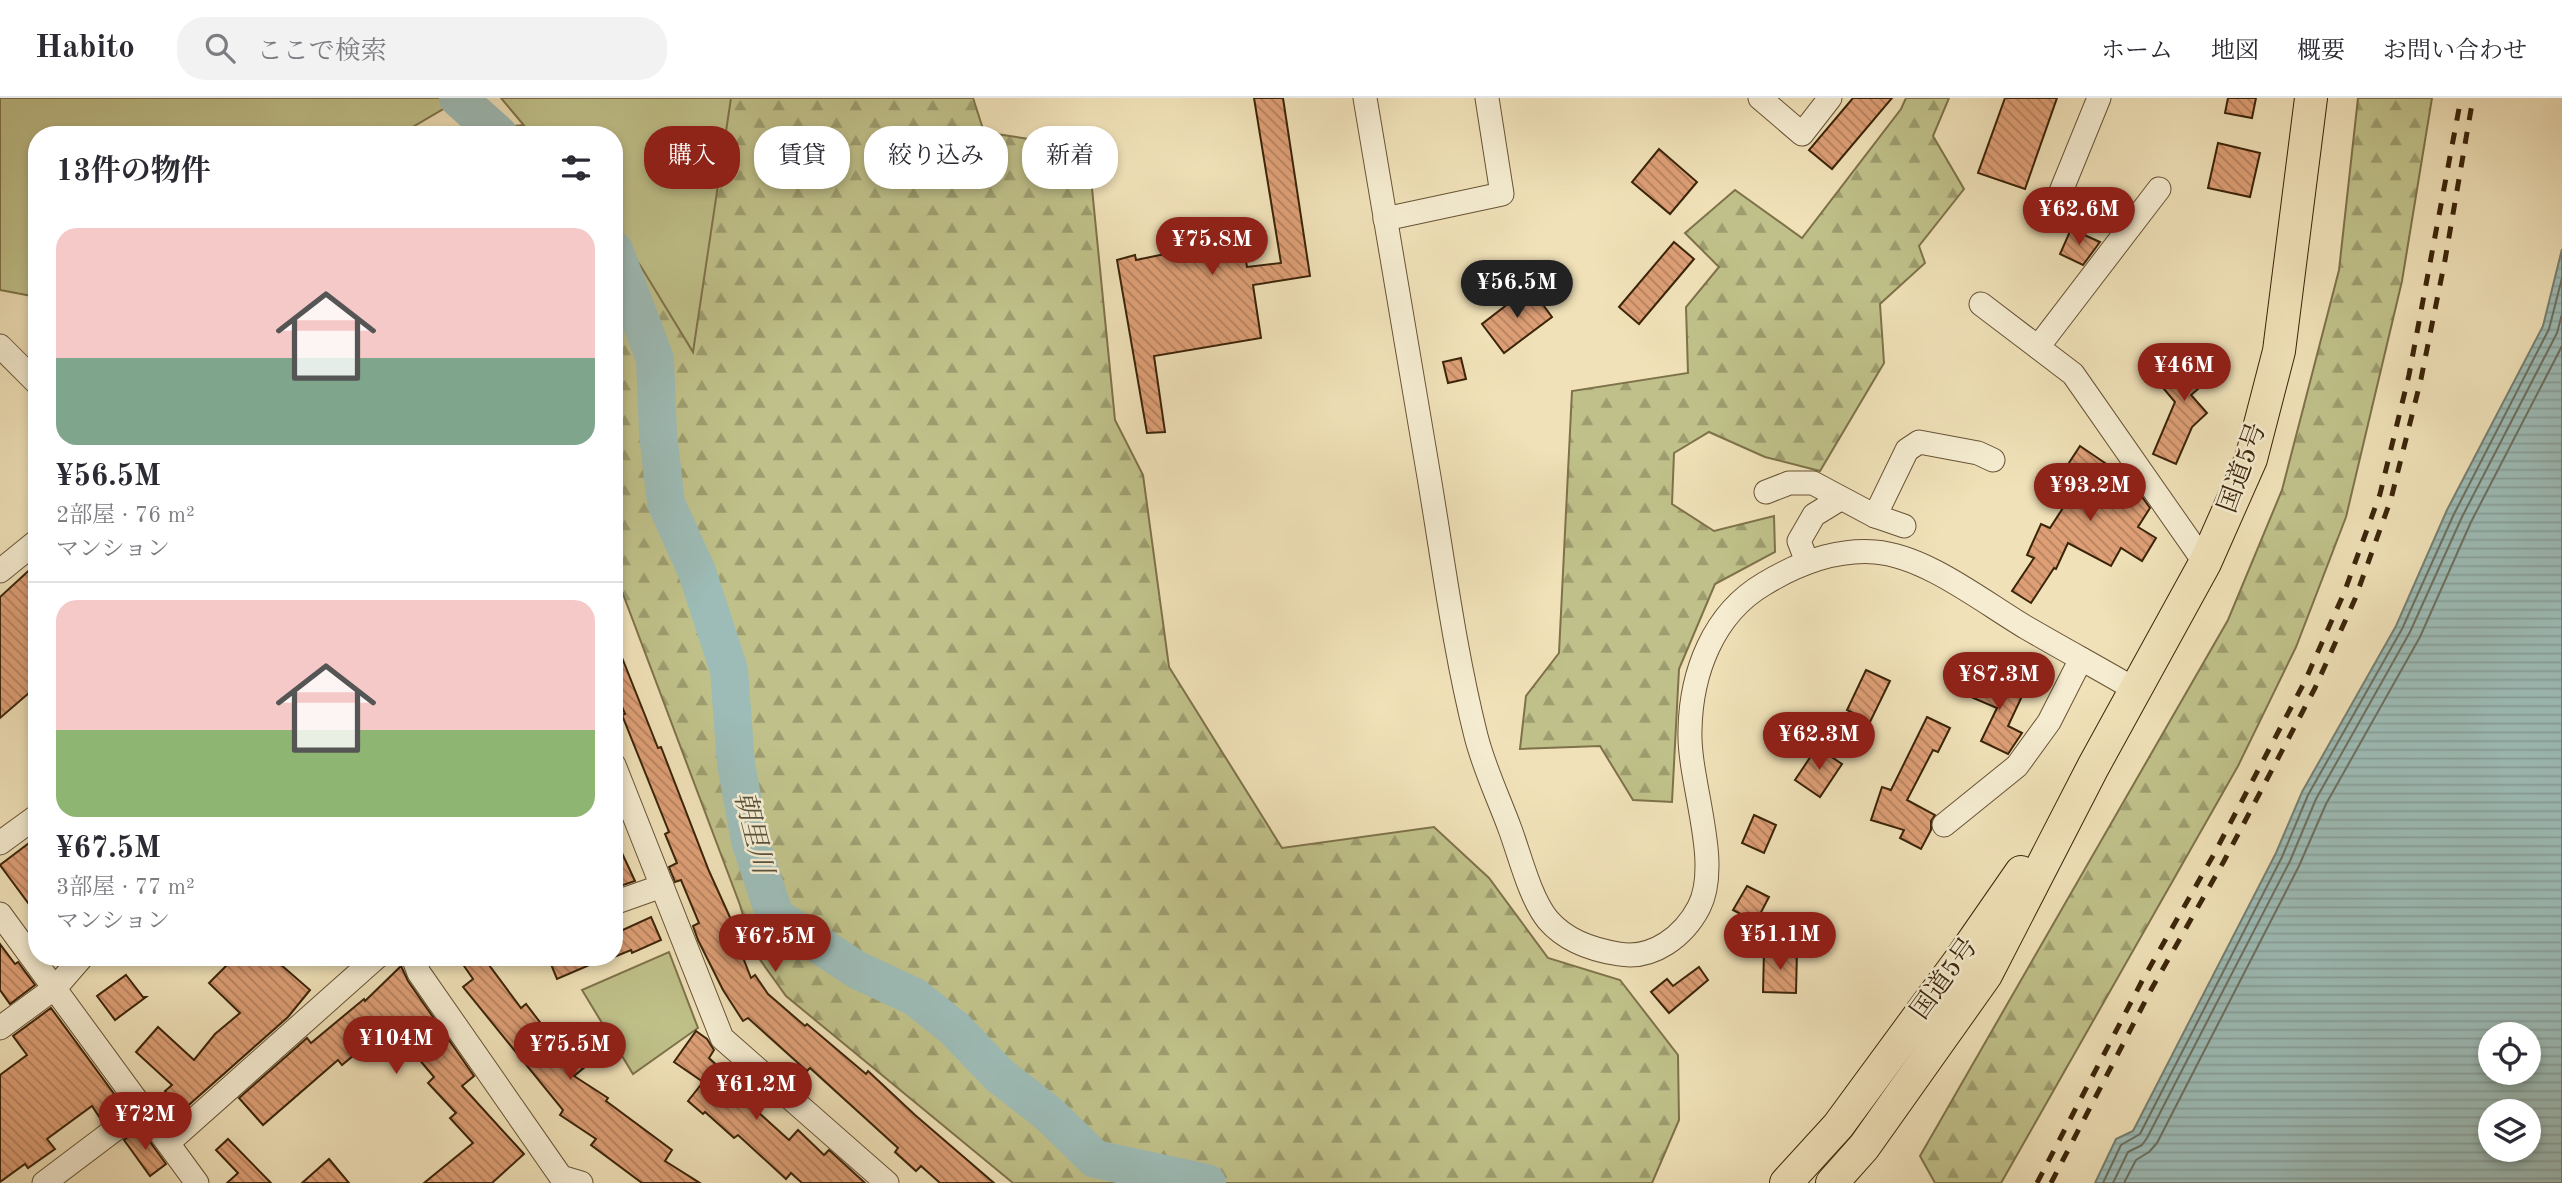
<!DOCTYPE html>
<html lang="ja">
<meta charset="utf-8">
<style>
:root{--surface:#fff;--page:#f2f2f3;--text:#2b2b33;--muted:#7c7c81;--line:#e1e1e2;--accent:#8f2418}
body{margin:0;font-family:"Old Standard TT","Noto Serif JP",serif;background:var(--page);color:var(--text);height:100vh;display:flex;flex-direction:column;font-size:26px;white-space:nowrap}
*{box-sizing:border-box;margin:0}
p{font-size:23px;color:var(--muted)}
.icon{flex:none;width:38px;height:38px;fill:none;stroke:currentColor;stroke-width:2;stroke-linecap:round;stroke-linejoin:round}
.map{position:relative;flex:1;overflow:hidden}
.drawer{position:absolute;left:28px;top:28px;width:595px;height:840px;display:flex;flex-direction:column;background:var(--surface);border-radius:28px;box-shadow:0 4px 10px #0003}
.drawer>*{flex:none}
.guide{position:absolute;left:644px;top:28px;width:665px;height:63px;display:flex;gap:14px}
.fabs{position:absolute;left:2478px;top:924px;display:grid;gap:14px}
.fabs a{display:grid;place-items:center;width:63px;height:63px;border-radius:50%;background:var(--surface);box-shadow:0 4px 10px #0003;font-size:35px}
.price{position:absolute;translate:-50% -60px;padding:0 16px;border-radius:24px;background:var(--accent);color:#fff;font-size:23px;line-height:46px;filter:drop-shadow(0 2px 4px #0008)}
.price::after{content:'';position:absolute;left:50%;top:42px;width:21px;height:16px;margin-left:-10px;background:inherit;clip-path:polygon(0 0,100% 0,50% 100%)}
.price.selected{background:#222;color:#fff}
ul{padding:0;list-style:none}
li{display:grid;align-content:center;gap:14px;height:371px;padding:0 28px}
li+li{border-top:2px solid var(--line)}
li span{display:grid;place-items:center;height:217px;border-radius:21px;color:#555}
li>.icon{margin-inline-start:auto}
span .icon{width:126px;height:126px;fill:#fffc;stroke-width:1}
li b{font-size:30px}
h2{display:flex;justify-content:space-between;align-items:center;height:84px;padding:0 28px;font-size:30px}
.chip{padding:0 24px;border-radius:28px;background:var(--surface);box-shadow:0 4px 10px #0003;font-size:24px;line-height:63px}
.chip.selected{background:var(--accent);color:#fff}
header{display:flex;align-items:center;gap:42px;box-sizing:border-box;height:98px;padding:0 35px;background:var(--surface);border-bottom:2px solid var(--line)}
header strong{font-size:33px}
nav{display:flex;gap:38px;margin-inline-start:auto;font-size:24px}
.search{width:490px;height:63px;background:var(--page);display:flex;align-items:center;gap:18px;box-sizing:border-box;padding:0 24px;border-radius:28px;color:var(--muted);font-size:26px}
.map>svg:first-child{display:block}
.forest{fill:url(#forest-firs);stroke:#7e724a;stroke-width:2}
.park{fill:#c0c18a;stroke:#7e724a;stroke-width:2}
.water{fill:url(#water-rules);stroke:#767f71;stroke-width:2;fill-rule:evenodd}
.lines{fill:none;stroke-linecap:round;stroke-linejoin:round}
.shore{stroke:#6c7060;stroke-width:2}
.river{stroke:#9dbcb7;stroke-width:38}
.building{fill:url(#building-back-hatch);stroke:#3b2409;stroke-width:2}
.minor-casing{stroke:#685335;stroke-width:25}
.highway-casing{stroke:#3b2409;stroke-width:34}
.minor{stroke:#f5ecd1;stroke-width:23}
.highway{stroke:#f0e1b8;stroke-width:32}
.rail{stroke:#3b2409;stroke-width:5;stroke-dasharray:12 12;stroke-linecap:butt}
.labels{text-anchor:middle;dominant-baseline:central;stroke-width:5;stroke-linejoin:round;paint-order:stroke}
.street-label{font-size:26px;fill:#3b2409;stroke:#f5ecd1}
.water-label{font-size:28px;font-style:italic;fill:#58523d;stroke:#f5ecd1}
</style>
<header>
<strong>Habito</strong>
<div class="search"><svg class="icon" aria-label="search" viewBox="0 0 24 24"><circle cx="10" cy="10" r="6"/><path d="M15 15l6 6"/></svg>ここで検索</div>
<nav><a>ホーム</a><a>地図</a><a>概要</a><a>お問い合わせ</a></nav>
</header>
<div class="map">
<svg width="2562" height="1085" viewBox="0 0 2562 1085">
<defs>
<pattern id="forest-firs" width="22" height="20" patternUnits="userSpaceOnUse" patternTransform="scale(1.75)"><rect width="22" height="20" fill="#c0c18a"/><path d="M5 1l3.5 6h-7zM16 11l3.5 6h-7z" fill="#9d9d6f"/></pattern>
<pattern id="water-rules" width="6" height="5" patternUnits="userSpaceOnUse" patternTransform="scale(1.75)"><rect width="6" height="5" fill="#9dbcb7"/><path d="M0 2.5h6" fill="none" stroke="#88a19c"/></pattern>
<pattern id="building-back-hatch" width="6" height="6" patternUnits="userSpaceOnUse" patternTransform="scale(1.75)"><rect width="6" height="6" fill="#de9f76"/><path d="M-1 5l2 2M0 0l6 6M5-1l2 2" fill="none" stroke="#b5815f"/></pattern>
</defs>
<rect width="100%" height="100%" fill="#f0e1b8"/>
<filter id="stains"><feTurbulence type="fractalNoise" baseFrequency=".00286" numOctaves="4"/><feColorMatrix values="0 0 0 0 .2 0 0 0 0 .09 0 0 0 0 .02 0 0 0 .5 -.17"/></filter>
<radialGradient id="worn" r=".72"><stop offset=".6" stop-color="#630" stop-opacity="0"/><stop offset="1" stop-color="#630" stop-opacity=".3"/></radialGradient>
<g class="forest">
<path d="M683,0H973L984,34L1088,50L1115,322L1143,377L1169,569L1282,750L1434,729L1489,780L1548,860L1620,882L1678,957L1679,1022L1652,1085H1013L786,898L753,852L740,807L614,472V37H436L540,25Z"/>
<path d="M1906,0H1949L1933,38L1964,91L1919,148L1925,165L1880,206L1884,265L1820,373L1765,359L1709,334L1674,355L1672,406L1714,433L1774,418L1775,454L1715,486L1679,571L1672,704L1633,702L1600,648L1520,651L1526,598L1559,555L1572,293L1688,275L1686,209L1719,169L1685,135L1735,92L1802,140L1901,11Z"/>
<path d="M2358,0H2432L2402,183L2346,419L2296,549L2238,668L2001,1085H1935L1920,1058L2228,522L2282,392L2339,172Z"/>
</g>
<g class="park">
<path d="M0,0H462L399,37H37V199L0,192Z"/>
<path d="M501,0H731L693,254L640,167L614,135V37H532Z"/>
<path d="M669,854L698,930L633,976L582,892Z"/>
</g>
<path class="water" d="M2562,151V1085H2095L2116,1041L2133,1033L2276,755L2302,694L2396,528L2447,412L2543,228ZM2490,936H2529V975H2490ZM2490,1013H2529V1052H2490Z"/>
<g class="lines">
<g class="shore">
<path d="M2103,1085L2121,1047L2140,1036L2282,759L2308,697L2402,531L2454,416L2549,231L2562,180"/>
<path d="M2113,1085L2128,1054L2142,1047L2147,1040L2290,763L2316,701L2410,534L2462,419L2557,235L2562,216"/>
<path d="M2124,1085L2136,1062L2149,1054L2157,1045L2299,768L2326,706L2420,539L2471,424L2562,248"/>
</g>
<g class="river">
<path d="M458,0L499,37"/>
<path d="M614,152L655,261L658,336L666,405L697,474L729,572L736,666L750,743L775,818L857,872L915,899L955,931L999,977L1049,1016L1095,1061L1207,1085"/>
</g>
</g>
<g class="building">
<path d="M1254,0H1283L1310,178L1253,187L1261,240L1154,258L1165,334L1147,335L1117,162L1135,157L1136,162L1242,140L1247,169L1281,165Z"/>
<path d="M1853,0H1892L1832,71L1809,52Z"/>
<path d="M2005,0H2057L2025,91L1978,75Z"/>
<path d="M2228,0H2256L2252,20L2225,15Z"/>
<path d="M2218,45L2260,55L2250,99L2208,90Z"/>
<path d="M1659,51L1697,84L1670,116L1632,84Z"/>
<path d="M2071,131L2100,144L2083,167L2060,156Z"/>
<path d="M1674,144L1694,161L1639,226L1619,209Z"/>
<path d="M1530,189L1552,219L1504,255L1482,226Z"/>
<path d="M2208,248L2223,266L2195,288L2198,291L2191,297L2207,315L2192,329L2176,366L2153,356L2175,304L2158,284L2179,267L2181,270Z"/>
<path d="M1461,260L1466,281L1448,285L1443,264Z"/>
<path d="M2080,348L2130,382L2150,410L2138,429L2156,440L2142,463L2121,450L2111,468L2068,445L2056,471L2054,470L2031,505L2012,493L2034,460L2027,457L2041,426L2050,430L2081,382L2065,371Z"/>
<path d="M37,465V588L0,620V499Z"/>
<path d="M615,542L658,650L661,649L709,773L738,837L735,839L751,880L755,877L768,896L805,928L807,926L866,976L868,973L915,1017L994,1085H940L921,1068L916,1073L895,1054L898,1050L810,970L807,973L748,920L743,923L723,892L698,842L693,828L699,825L681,782L675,784L669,769L677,765L665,736L669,734L622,617L625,616L614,589Z"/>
<path d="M1866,572L1890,583L1870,624L1847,612Z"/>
<path d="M1982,575L2024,594L2008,628L2022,635L2008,656L1981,643L1997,610L1971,599Z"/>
<path d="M1927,619L1950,630L1938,654L1933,652L1907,702L1935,717L1931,723V732L1921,751L1900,740L1904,732L1871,722L1882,689L1891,692Z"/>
<path d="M1817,649L1842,666L1820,699L1795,682Z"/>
<path d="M1754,717L1776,727L1764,755L1742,745Z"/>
<path d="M614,738L635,783L614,790Z"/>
<path d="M37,739V817L0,767Z"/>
<path d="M1747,788L1769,799L1756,824L1733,812Z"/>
<path d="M651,819L661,842L632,855L631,852L614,859V836Z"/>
<path d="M0,846L15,866L18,864L35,887L10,906L0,892Z"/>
<path d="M1764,852L1797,853L1796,895L1763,894Z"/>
<path d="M235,859H272L310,892L288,919L182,1013L165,993L172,987L136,954L158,929L194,962L215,936L240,915L209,885Z"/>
<path d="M458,859H483L521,910L526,906L559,949L570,939L591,964L574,978L608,1000L606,1003L672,1052L665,1063L700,1085H642L591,1047L596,1041L560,1017L563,1012L463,889L473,881Z"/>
<path d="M548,859H608L557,881Z"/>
<path d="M401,868L408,883L474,978L462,988L524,1056L492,1085H424L473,1045L450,1020L456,1015L428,985L434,979L390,927L342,967L338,962L263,1027L239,1000L307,940L311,945L364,901L365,903Z"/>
<path d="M1699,869L1708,882L1669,915L1651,894L1667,881L1673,888Z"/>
<path d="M126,877L143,899H146L115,922L97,898Z"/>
<path d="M51,910L123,1008L102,1023L92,1008L47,1041L55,1051L28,1070L25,1066L0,1084V977L27,957L13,938Z"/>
<path d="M696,933L707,941L714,952L709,960L762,1009L758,1014L789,1042L798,1032L824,1057L829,1052L865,1085H802L791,1075L786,1081L738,1037L734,1040L705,1014L703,1016L688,1003L703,984L674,964Z"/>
<path d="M140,1030L166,1066L150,1078L124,1042Z"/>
<path d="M228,1041L271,1085H227L238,1075L216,1052Z"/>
<path d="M329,1061L349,1085H302Z"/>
</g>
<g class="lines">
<defs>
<g id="minor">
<path d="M1365,0C1386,124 1407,248 1428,373C1443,461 1454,551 1476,638C1484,670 1499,701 1510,731C1520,758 1530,800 1548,822C1566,843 1593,852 1619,856C1653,862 1684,838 1699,809C1722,764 1688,683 1690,632C1691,575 1713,516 1764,486C1797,466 1835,451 1875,454C1926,458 1983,504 2027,530C2063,551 2100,571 2136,592"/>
<path d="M1760,0L1802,36L1830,0"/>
<path d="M2055,108L2099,0"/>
<path d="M1385,121L1502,96L1487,0"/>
<path d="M1981,206L2073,276L2205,465"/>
<path d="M0,248L37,285"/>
<path d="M2038,249L2159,91"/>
<path d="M1766,394L1789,385H1813L1875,418L1904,428"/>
<path d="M1875,418L1907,352L1919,344L1978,355L1993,362"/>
<path d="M1807,464L1799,443L1814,417L1840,401"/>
<path d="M0,473L37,443"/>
<path d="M614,667L722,940L887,1085"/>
<path d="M1944,727L2017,668L2049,624L2081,561"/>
<path d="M0,745L37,718"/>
<path d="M614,805L662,788"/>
<path d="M0,816L197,1085"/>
<path d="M413,859L419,875L561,1079L581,1085"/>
<path d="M0,930L56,889L82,859"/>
<path d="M168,1045L377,859"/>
<path d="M44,1085L142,1011"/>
</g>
<g id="highway">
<path d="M1786,1085L1838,1028L1960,862L2021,774"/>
<path d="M1832,1085L1864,1049L1986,877L2093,669L2205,465L2251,361L2279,253L2311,0"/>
</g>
</defs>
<use href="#minor" class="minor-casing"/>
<use href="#highway" class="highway-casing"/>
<use href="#minor" class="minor"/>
<use href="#highway" class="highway"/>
<g class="rail">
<path d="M2037,1085L2142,883L2214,756L2305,583L2344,495L2380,396L2409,277L2461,0"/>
<path d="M2051,1085L2152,890L2224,763L2315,590L2355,501L2391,401L2421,281L2445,162L2473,0"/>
</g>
</g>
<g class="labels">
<g class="street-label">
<text transform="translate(2243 370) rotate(-70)">国道5号</text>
<text transform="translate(1945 881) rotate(-54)">国道5号</text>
</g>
<g class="water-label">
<text transform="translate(752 735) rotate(76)">朝里川</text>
</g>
</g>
<rect width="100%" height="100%" filter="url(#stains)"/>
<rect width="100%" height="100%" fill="url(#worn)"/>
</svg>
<div class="fabs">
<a><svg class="icon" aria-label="locate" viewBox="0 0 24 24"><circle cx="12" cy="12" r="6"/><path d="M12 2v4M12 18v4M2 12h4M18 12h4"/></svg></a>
<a><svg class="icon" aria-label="layers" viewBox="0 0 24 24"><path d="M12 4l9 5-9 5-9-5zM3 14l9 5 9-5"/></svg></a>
</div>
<b class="price" style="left:2079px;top:149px">¥62.6M</b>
<b class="price" style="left:1212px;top:179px">¥75.8M</b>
<b class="price selected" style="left:1517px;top:222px">¥56.5M</b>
<b class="price" style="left:2184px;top:305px">¥46M</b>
<b class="price" style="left:2090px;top:425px">¥93.2M</b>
<b class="price" style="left:1999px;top:614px">¥87.3M</b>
<b class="price" style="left:1819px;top:674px">¥62.3M</b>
<b class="price" style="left:1780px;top:874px">¥51.1M</b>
<b class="price" style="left:775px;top:876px">¥67.5M</b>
<b class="price" style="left:396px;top:978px">¥104M</b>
<b class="price" style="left:570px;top:984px">¥75.5M</b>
<b class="price" style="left:756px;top:1024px">¥61.2M</b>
<b class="price" style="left:145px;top:1054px">¥72M</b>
<div class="guide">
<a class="chip selected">購入</a>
<a class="chip">賃貸</a>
<a class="chip">絞り込み</a>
<a class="chip">新着</a>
</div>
<section class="drawer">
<h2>13件の物件<svg class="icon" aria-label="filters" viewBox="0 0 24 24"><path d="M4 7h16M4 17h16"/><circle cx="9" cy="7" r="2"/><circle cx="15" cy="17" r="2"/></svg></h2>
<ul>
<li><span style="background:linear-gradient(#f6c9c9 60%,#7fa58c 0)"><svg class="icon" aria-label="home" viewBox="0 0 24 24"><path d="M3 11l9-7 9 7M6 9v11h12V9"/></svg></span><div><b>¥56.5M</b><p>2部屋 · 76 m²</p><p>マンション</p></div></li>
<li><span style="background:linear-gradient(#f6c9c9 60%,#8fb573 0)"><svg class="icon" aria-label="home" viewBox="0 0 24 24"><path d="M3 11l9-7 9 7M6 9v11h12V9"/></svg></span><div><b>¥67.5M</b><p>3部屋 · 77 m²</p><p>マンション</p></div></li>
</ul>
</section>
</div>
